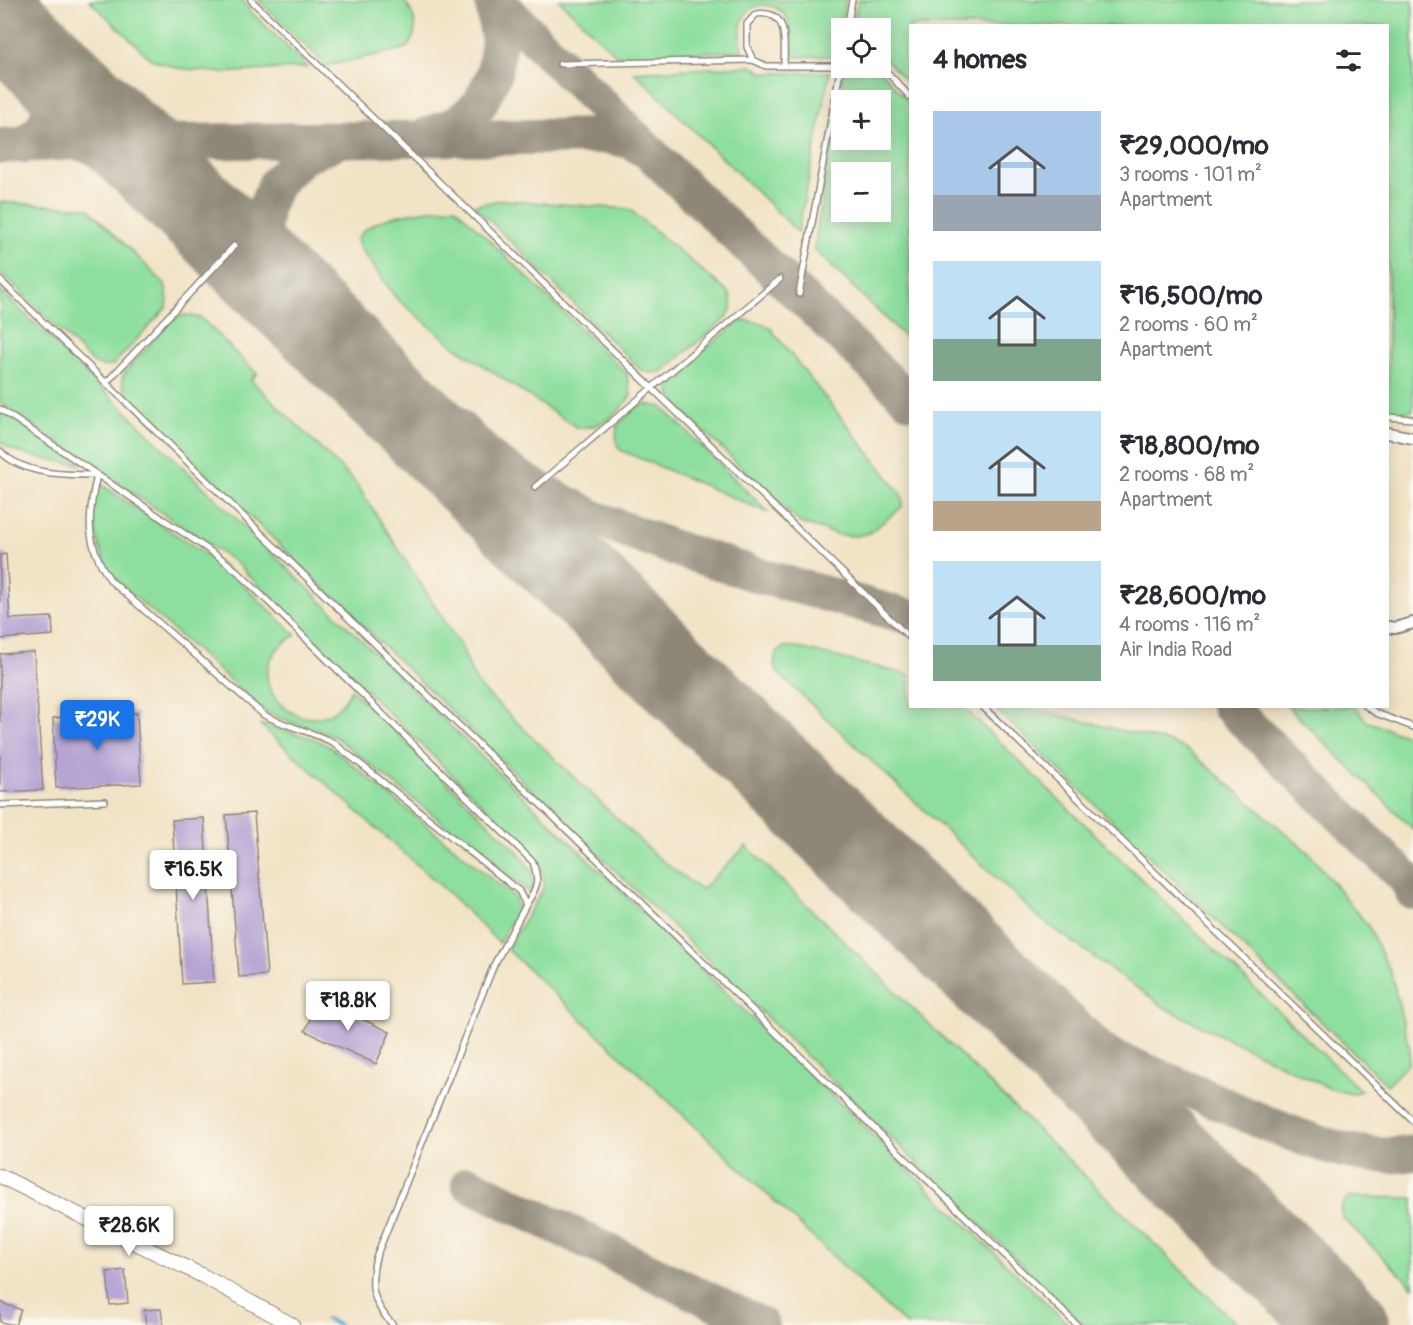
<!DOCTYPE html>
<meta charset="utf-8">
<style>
:root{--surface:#fff;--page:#f2f2f3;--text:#2b2b33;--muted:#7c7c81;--accent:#1a73e8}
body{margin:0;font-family:Pangolin,sans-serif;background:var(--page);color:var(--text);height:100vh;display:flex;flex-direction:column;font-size:22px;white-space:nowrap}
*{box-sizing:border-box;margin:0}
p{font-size:20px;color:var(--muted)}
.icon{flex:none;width:33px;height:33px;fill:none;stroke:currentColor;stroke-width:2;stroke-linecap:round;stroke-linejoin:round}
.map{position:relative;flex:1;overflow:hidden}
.side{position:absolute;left:909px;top:24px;width:480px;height:684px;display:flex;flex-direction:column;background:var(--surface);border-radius:0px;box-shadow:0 3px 15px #0003}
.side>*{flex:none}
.fabs{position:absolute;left:831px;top:18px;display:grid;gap:12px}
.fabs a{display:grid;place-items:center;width:60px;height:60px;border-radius:0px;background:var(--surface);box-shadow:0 3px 15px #0003;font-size:30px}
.price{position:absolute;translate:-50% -51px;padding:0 14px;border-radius:6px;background:#fff;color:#222;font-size:20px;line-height:39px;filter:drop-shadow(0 2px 3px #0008)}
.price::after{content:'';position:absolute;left:50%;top:36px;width:18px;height:14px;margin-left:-9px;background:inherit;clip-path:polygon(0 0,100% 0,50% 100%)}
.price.selected{background:var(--accent);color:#fff}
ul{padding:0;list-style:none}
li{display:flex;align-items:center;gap:18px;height:150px;padding:0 24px}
li span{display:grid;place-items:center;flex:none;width:168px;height:120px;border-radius:0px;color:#555}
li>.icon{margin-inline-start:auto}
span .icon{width:72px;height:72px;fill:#fffc;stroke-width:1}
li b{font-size:26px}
h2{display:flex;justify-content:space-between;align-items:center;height:72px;padding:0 24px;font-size:26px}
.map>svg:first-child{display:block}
.green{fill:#8edf9f;stroke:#5c8565;stroke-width:1.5;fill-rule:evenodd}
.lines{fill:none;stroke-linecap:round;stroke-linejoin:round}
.stream{stroke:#4fa6cc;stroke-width:4}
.taxiway{stroke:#8e8778;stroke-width:36}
.runway{stroke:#8e8778;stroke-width:88}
.building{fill:#b4a3d4}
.service-casing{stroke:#8e8778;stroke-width:8}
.minor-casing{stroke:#8e8778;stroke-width:14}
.tertiary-casing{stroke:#8e8778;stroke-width:16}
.service{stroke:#fff;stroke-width:5}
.minor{stroke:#fff;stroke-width:10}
.tertiary{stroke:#fff;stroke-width:14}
</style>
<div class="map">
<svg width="1413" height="1325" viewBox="0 0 1413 1325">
<rect width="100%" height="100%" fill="#fbf7ec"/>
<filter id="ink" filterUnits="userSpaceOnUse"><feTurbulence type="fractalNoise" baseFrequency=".0167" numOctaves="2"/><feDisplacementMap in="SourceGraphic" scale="12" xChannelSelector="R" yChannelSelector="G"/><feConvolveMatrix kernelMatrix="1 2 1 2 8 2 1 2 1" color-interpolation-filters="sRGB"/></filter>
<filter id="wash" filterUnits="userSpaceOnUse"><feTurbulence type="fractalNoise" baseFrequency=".008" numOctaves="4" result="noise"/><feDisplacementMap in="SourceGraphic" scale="24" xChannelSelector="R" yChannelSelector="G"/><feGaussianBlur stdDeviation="1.35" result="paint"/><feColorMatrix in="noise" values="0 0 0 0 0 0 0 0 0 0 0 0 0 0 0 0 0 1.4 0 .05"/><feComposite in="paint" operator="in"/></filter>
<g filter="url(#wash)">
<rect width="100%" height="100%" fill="#f1e3c6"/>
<g class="green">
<path d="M89,0H243L249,10L308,67L223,73L177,68L151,59Z"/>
<path d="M258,0H403C416,15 420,31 407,48L327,66Z"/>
<path d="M559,0H845L836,56L791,57C791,44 793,26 785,15C773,0 748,2 742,22C739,31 742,42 742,51L617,56Z"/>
<path d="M858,0H1413V411L1398,413L1388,412V26H910V86L881,54L880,28H857L853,24Z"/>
<path d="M752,66L764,73L830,72L798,232L634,72Z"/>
<path d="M881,71L910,104V342L814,249L843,72ZM842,100H880V140H842ZM842,172H880V212H842Z"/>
<path d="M502,200L629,209L729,293C733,304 733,308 726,318L662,372L652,373L642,371L474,205Z"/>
<path d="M0,202L88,208L165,284L168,301L166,308L113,365C104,367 99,367 92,362L0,271Z"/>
<path d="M455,207L627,374L631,395C620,413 597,431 576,427L455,347L396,298L360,248L357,239C372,213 428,211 455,207Z"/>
<path d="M0,290L1069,1325H906L507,949L543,889L544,879L538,859L236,563L0,403Z"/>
<path d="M185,315L201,318L257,374L251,380L356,483L462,648C468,661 471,675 479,686L656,856L701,890L746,846L1238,1325H1084L126,396L122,379L125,372L175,317Z"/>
<path d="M746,320L764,324L771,329L899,491L903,499L902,507L869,533L856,536L839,535L800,523L673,402C670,395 668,387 672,380C678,369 727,332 739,322Z"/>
<path d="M645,404L662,407L769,513L620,450L616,442L617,426L636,408Z"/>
<path d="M0,409L83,465C60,461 16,458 0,441Z"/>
<path d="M102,485L223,566L296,635C219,678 317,762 351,689L517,851L532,871L533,887L529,892L337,738C314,726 287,724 265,711L124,587C119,581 112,575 108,569C100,552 81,494 102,485Z"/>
<path d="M784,647H795L910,675V706L963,707L1361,1091L1352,1094L1331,1089L1167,1009L1039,918L778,673L774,665L776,653Z"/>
<path d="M994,707H1027L1172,743L1188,750L1310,854L1368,926L1391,973L1410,1051L1408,1064L1387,1085Z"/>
<path d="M1288,707H1356L1366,721L1413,738V829Z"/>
<path d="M259,724L315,739L332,748L515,898L518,910L499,943L451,895Z"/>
<path d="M1349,1197L1413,1198V1287L1343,1218C1338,1208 1342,1204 1349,1197Z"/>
</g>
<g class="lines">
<path class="stream" d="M326,1319L339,1325"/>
<g class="taxiway">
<path d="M496,0L650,153L910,401"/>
<path d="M20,37L46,76L52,103L44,127L25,145"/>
<path d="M89,105L127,131L173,142L608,136L630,141L643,149"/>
<path d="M428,135L458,123L479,105L494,75L499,41L492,0"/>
<path d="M0,146L76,142L115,152L160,174"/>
<path d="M276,286L263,240L265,209L276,183L301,158L336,142"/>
<path d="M366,374L491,460L535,487L592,517L674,548L764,577L910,617"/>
<path d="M1229,706L1406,879L1413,892"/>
<path d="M1038,1026C1092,1049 1146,1071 1199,1094C1259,1119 1348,1167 1413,1153"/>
<path d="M469,1184L761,1325"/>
</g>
<path class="runway" d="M0,18L1346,1325"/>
</g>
<g id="blocks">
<g class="building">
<path d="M6,554L10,619L52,617L53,635L0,639V555Z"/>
<path d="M34,652L43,790L0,792V654Z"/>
<path d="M137,713L141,784L56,788L53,718Z"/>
<path d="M254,813L267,975L239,977L226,815Z"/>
<path d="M204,818L214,982L182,984L172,820Z"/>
<path d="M319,999L390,1032L376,1064L305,1031Z"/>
<path d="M125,1270L128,1303L110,1305L107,1272Z"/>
<path d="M0,1302L21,1310L15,1325L0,1322Z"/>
<path d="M161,1309L163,1325H146L144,1310Z"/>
</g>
</g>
</g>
<g filter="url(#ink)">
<use href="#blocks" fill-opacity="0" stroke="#8e8778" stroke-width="1.5"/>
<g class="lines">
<defs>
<g id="service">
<path d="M251,0L910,638"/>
<path d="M847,28L852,0"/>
<path d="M560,64L753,60"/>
<path d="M880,64L910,97"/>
<path d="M784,66C784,43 790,9 756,14L747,24V47L753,60L766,66H842"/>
<path d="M0,280L1077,1325"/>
<path d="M799,294L842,60"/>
<path d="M106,383L234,246"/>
<path d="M0,409L222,559L238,572L533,862C540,883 537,887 526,905"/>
<path d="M1388,417L1413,419"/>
<path d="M0,451C23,475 65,475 97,475C87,518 85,544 111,581L264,715C287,727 311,731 334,743L519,891L526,905L494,965L376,1257C369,1286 372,1303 393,1325"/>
<path d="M535,487L780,279"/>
<path d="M982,706L1413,1121"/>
<path d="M1366,706L1376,713L1413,727"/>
<path d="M0,805L105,801"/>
</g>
<g id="minor">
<path d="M1388,433L1413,438"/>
<path d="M1388,627L1395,628L1413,623"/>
</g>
<path id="tertiary" d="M0,1176L203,1276L292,1325"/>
</defs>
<use href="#service" class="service-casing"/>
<use href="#minor" class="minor-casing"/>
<use href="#tertiary" class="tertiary-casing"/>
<use href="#service" class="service"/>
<use href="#minor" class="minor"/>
<use href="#tertiary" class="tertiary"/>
</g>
</g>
</svg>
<div class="fabs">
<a><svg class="icon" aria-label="locate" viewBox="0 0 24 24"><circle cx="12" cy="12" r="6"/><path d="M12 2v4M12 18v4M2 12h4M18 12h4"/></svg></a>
<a>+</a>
<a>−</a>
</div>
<b class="price selected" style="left:97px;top:751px">₹29K</b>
<b class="price" style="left:193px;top:901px">₹16.5K</b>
<b class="price" style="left:348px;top:1032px">₹18.8K</b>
<b class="price" style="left:129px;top:1257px">₹28.6K</b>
<section class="side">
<h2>4 homes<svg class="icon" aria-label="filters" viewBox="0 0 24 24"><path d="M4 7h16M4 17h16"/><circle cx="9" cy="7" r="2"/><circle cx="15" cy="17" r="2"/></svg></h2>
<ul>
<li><span style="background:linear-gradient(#a9c7e8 70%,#9aa5b1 0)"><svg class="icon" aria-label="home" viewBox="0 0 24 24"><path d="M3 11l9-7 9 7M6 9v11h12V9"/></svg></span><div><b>₹29,000/mo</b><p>3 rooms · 101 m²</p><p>Apartment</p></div></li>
<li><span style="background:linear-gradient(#bfe0f5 65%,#7fa58c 0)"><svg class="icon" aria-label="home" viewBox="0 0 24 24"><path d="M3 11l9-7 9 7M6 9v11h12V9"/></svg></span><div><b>₹16,500/mo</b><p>2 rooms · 60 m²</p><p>Apartment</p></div></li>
<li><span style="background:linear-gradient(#bfe0f5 75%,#b9a48a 0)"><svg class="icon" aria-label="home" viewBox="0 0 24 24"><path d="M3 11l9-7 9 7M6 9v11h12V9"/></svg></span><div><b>₹18,800/mo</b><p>2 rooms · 68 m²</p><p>Apartment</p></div></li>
<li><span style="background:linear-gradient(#bfe0f5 70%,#7fa58c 0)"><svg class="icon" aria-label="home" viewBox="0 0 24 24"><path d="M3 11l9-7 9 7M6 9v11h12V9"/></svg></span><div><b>₹28,600/mo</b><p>4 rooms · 116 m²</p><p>Air India Road</p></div></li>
</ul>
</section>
</div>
